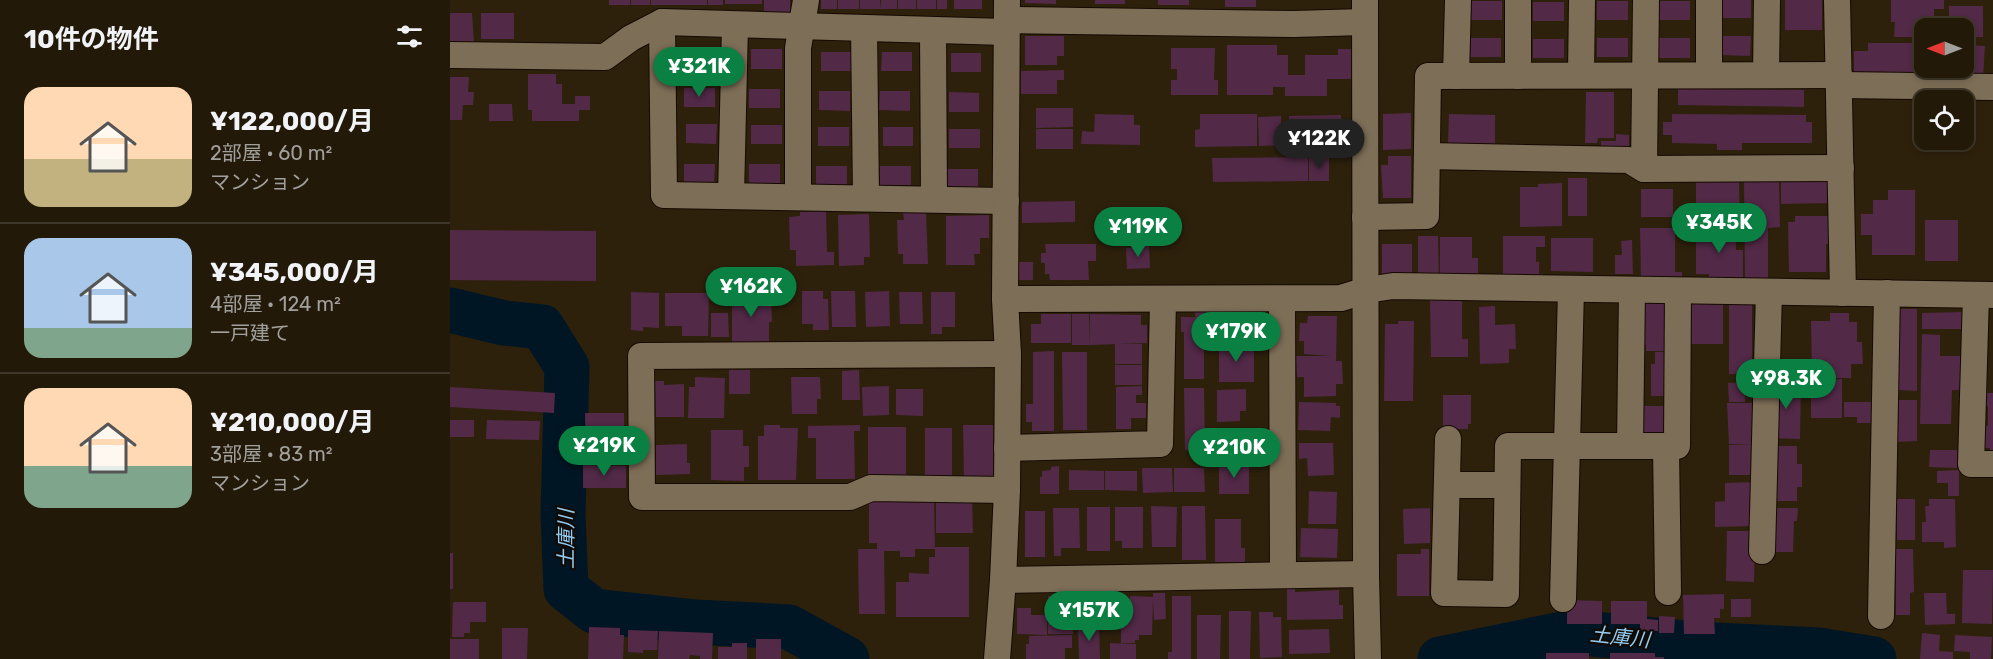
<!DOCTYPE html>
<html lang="ja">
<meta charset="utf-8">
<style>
:root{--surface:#221909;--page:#2e2617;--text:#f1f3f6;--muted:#a2a09c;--line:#3f382a;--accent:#0b8043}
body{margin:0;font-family:Rubik,"Noto Sans JP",sans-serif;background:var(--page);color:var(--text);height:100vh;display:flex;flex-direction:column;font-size:22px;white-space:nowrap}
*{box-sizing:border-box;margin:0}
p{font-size:20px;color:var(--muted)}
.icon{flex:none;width:33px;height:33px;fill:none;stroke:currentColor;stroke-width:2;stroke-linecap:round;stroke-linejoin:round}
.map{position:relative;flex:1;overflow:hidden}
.side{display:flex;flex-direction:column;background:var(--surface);width:450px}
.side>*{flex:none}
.needle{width:39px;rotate:270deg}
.buttons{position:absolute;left:1464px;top:18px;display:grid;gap:12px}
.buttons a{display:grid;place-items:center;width:60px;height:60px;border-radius:12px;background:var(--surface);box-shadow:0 3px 9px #0003,0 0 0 2px var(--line);font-size:30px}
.price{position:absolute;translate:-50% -51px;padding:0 14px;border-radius:21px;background:var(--accent);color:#fff;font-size:20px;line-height:39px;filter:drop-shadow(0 2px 3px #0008)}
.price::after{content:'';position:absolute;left:50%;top:36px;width:18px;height:14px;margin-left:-9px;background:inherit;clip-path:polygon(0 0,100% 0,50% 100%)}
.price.active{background:#222;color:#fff}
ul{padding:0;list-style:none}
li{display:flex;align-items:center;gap:18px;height:150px;padding:0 24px}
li+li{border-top:2px solid var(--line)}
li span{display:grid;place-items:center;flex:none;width:168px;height:120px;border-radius:18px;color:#555}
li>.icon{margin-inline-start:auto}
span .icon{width:72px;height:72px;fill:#fffc;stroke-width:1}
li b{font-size:26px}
h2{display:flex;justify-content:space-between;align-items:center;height:72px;padding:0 24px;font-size:26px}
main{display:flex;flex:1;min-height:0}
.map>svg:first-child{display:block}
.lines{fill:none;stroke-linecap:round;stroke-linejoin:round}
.river{stroke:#001625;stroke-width:45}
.building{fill:#522947}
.minor-casing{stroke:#150a00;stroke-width:28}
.minor{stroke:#7d6e57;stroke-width:26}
.labels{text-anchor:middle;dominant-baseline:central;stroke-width:4.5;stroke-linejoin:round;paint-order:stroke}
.water-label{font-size:20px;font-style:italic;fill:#92cbf4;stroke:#110b04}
</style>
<main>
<section class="side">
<h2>10件の物件<svg class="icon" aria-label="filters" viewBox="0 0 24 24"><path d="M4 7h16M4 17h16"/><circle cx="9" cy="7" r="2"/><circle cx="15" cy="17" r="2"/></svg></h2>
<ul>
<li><span style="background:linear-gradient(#ffd9b3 60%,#c2b280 0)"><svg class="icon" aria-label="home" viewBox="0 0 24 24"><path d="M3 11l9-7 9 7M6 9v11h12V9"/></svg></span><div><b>¥122,000/月</b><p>2部屋 · 60 m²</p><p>マンション</p></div></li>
<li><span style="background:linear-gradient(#a9c7e8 75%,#7fa58c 0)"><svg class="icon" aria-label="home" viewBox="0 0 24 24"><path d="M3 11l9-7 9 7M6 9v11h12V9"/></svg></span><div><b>¥345,000/月</b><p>4部屋 · 124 m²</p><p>一戸建て</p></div></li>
<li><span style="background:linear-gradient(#ffd9b3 65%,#7fa58c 0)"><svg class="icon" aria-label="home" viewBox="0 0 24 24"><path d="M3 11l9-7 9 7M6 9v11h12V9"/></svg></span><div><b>¥210,000/月</b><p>3部屋 · 83 m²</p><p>マンション</p></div></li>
</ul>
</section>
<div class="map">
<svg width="1543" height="659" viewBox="0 0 1543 659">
<rect width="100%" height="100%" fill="#2e210c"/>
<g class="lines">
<g class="river">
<path d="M0,310L54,323L92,327L117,367L113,514L116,589L144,611L246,622L339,627L397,659"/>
<path d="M990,659L1122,632L1246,644L1369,650L1424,659"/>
</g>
</g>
<g class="building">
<rect x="159" y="0" width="21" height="5"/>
<rect x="181" y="0" width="19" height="5"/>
<rect x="201" y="0" width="56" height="5"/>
<rect x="258" y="0" width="15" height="5"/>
<rect x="275" y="0" width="37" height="4"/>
<rect x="314" y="0" width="26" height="15"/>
<rect x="371" y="0" width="16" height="9"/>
<rect x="388" y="0" width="21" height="9"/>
<rect x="410" y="0" width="20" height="9"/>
<path d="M431,0H447V9H430Z"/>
<rect x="448" y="0" width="18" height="9"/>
<rect x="467" y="0" width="19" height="9"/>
<rect x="487" y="0" width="10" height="9"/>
<rect x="504" y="0" width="28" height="9"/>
<path d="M575,0H606V4L575,3Z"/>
<rect x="645" y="0" width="30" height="4"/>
<rect x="708" y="0" width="31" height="5"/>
<rect x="775" y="0" width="31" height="7"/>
<rect x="1270" y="0" width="31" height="18"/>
<rect x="1335" y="0" width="37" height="30"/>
<path d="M1441,0H1494V9H1484V28H1474V37H1444L1445,22H1441Z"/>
<rect x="1021" y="1" width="31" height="19"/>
<rect x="1147" y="1" width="31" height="19"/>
<rect x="1209" y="1" width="31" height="19"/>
<rect x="1083" y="2" width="31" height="19"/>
<path d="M1499,6H1533V37H1514V28H1502V24H1499Z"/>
<path d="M0,13H22L24,43L0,44Z"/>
<rect x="31" y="13" width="33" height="26"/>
<path d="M575,36H614V56H607V65H575Z"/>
<path d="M1270,36H1301L1300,56L1270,55Z"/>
<path d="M1021,38H1051V57H1020Z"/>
<rect x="1147" y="38" width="31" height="19"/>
<rect x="1209" y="38" width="31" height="20"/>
<rect x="1083" y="39" width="31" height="19"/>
<path d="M1418,43H1474V68H1484V77H1404V51H1418Z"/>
<path d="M777,45H827V55H838V75H855V55H888V49H905V79H877V96H835V87H823V95H777Z"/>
<path d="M1514,45L1535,46L1533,77L1493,75L1494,68H1514Z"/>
<path d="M237,48L267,49V68H236Z"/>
<path d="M721,48H765L764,80H768V95H721V80H727V69H721Z"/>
<rect x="301" y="49" width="31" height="20"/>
<rect x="371" y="52" width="31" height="19"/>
<path d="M432,52H462V71H431Z"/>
<rect x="501" y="53" width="30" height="19"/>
<path d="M614,70V80H607V94H571V71Z"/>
<path d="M78,74H106V84H112V104H125V96H140V110H129V121H82V110H78Z"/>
<path d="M0,77H19L18,92H24L23,105H13L12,120H0Z"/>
<rect x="234" y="88" width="31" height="19"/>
<rect x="299" y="89" width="31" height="19"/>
<path d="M1228,89L1354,90V107L1228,105Z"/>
<path d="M369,91H400V111L369,110Z"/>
<path d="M430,91H460V111L429,110Z"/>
<path d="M499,92L529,93V112H499Z"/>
<path d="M1136,92H1164V138H1148L1147,143H1135Z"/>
<path d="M39,104H62L63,121H39Z"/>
<path d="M586,108H623V127L586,128Z"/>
<path d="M961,113V149L933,150V114Z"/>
<path d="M645,114L684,115V125H690V145L631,144L632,131L644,132Z"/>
<path d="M750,114H807V146L745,147V130L750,129Z"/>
<path d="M999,114L1045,115V144L998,143Z"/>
<path d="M1222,114L1356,115V122H1362V143H1292V150H1267V144L1222,143V135H1213V122H1222Z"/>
<path d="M891,115V133L882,134V145L844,146V134H839V116Z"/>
<path d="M831,116V138H843V145L809,146L808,117Z"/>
<path d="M236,124H267L266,144L236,143Z"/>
<rect x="301" y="125" width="31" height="19"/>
<rect x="368" y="127" width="31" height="19"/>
<rect x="433" y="127" width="30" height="19"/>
<rect x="499" y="129" width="31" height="19"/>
<rect x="586" y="129" width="37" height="20"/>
<path d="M1166,134L1179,135V147L1151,146V141H1166Z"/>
<path d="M938,156H961V198H933L931,165H938Z"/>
<path d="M858,157V181L763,182L762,158Z"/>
<rect x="859" y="158" width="20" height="23"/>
<path d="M234,164H265L264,183H234Z"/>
<rect x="299" y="164" width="31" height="20"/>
<rect x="366" y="166" width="31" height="20"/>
<rect x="430" y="166" width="31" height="19"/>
<rect x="497" y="169" width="31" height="19"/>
<rect x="1118" y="178" width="19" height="38"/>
<path d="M1246,180H1289L1290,224L1246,225Z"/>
<path d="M1294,181H1329L1330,227L1318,228V282H1295Z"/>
<path d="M1331,181H1380V203L1331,204Z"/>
<path d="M1112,183V226L1070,227V187H1088V184Z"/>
<rect x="1191" y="189" width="32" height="28"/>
<path d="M1438,190H1465V255H1422V235H1411V214H1423V200H1438Z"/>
<path d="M625,201V222L572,223V202Z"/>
<path d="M376,211L377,252H384V265L346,266V250H340L339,217L350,216V212Z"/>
<path d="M476,211L478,264H453V254H448L447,220H454L453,212Z"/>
<path d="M419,214L420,257H414V265L389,266L388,215Z"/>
<path d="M539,215V238H530V254H524L525,265H496V216Z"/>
<path d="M1345,216H1379L1382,244H1376V272H1339L1338,222H1345Z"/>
<rect x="1475" y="220" width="33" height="41"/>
<path d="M1246,226H1286V250H1293V282H1259V274H1246Z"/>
<path d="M1190,228H1225V272H1232V279H1191Z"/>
<path d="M0,230L146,231V281L0,280Z"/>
<path d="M968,236H988L989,278H968Z"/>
<path d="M1053,236H1095V247H1086V262H1089V274H1093V278H1053Z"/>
<path d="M990,237H1022V258H1028V278H990Z"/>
<path d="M1101,238H1143V272L1101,271Z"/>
<path d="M1182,240L1183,274H1165V255H1172L1171,241Z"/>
<path d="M595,244H646V261H638L639,280H600L599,274H595V263H591V253H596Z"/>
<path d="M932,244H962V276L932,277Z"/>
<path d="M699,246L700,268L677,269L676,248Z"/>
<rect x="566" y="262" width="17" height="18"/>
<path d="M352,291H373V299H378L379,330H363V324H352Z"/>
<path d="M381,291H405L406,327H382Z"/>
<path d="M439,291L440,326L416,327L415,292Z"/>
<path d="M181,292L209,293V328L193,327V331L181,330Z"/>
<path d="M449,292H472L473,324H450Z"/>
<path d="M481,292H505V327H492V334H481Z"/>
<path d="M215,293H259L258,336H232V326H215Z"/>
<path d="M282,293H321L322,322H319V343H282Z"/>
<path d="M980,298H1012V339H1018V357H981Z"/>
<rect x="1232" y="300" width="41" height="44"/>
<path d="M1193,302H1222L1223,351H1196V345H1193Z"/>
<rect x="1279" y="305" width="23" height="69"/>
<path d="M1045,306V325L1065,324L1066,349H1059V363L1030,364L1029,307Z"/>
<path d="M754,309V379H734V332H731V317H745V310Z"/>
<path d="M769,309H804V344L769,345Z"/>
<path d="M1449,309H1467V391L1448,390Z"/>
<path d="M1512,312V329H1472V313Z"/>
<path d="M261,313H278L279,337H261Z"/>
<path d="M1380,313H1399V322H1407V342H1412L1413,364H1401V378H1362L1361,321H1380Z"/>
<path d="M591,314H621V343H581V324H591Z"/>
<path d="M622,314H639L640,345H622Z"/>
<path d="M640,314L691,315V325H697V343L640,345Z"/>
<path d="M858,316H887L886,361H892L893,384H886V396L854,397V377H847L846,356H881L854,354V341H849L850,323H857Z"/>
<path d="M948,321H964L963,401H934L935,324H948Z"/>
<path d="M1472,334L1490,335V356H1510V390H1502L1501,424H1470Z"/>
<rect x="665" y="344" width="27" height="20"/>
<rect x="769" y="345" width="35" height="37"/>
<path d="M604,351V431H582V422H576V404H583V352Z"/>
<path d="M612,352H637V430H613Z"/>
<path d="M1205,352H1223V396H1201V364H1205Z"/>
<rect x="665" y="365" width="27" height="20"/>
<rect x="279" y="370" width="21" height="24"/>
<path d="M409,370L410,400H392V371Z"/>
<path d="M245,377L275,378L274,418H238L239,387H245Z"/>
<path d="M341,377H370L371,399H367V414H342Z"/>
<path d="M1392,379V418H1361V380Z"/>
<path d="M205,381H214V385L234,384V417H206Z"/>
<path d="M1299,382V394H1295V402H1279L1278,383Z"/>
<path d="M1323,382H1351L1350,439L1321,438Z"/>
<path d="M439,386V415L413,416L412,387Z"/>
<path d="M692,386V395H686V403H696V418H681V429H666V387Z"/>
<path d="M0,387L105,393L104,413L0,407Z"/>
<path d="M734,388H754L755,450H735Z"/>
<path d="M446,389H473V416L446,415Z"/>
<path d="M796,389V411H790V421L767,422V390Z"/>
<path d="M1535,393H1543V456H1540V448H1534V426H1538V406H1535Z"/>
<path d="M993,395H1021V424H1018V429H993Z"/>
<path d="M1447,400H1467V441L1447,442Z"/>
<path d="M849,402L886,403V406H890V418L881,417L880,431L848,430Z"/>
<path d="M1394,402H1425V423H1407V417H1394Z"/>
<path d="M1277,403H1305V448L1301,449H1305L1306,475H1279V445H1302L1279,444Z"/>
<path d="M1194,406H1223V436L1194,437Z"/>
<path d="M135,413H174V428H178V444H174V461H136Z"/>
<rect x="0" y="420" width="24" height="17"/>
<path d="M37,420L90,421L89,440L36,439Z"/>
<path d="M314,425H330V428H348L346,480H308V436H314Z"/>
<path d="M410,425V431H404L405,479H366V438H358V426Z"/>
<path d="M513,425H543V478H514Z"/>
<rect x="418" y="427" width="38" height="54"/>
<path d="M475,428H502V478L475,477Z"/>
<path d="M261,430H293V446H299V467H294V481L261,480Z"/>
<path d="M849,443H883L884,475L858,476L857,458L849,459Z"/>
<path d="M237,444V463H240V474L206,475V445Z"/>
<path d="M1320,446H1347V464H1352V487H1347V501H1320Z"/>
<path d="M1480,450H1507V468L1479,467Z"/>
<path d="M799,464V494H769V465Z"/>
<path d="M133,465L176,466V488H133Z"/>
<path d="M609,466V494H590V477H592V471L601,470V467Z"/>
<path d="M692,468H722L723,492L693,493Z"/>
<path d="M724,468H754L755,492H724Z"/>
<path d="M619,470L654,471V490H619Z"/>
<path d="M1509,470V496H1498V483H1487V471Z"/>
<path d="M655,471H687V491L655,490Z"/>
<path d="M1304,482L1305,526L1265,527V502L1275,501V483Z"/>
<path d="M859,491L887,492L886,524H858Z"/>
<path d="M484,497L485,549H465V557H450V551H434L435,614H409L408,549H427V543H419V498Z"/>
<path d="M522,497L523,533H486V498Z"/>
<rect x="1447" y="499" width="18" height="41"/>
<path d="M1479,499H1505L1506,547L1494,548V542H1472V522H1476L1475,506H1479Z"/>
<path d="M701,506L727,507L726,547H702Z"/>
<path d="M732,506H755L756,560H732Z"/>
<rect x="637" y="507" width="23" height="44"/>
<path d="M665,507H693V548H672V541H665Z"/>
<path d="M603,508H629L630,548H611V556H604Z"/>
<path d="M980,508V543L954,544L953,509Z"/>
<path d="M1325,508H1348L1347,521H1344L1343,552H1318Z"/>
<rect x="575" y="511" width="20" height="46"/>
<path d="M765,519H791V548H795V563L765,562Z"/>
<path d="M851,528L888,529L887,558L850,557Z"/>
<path d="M1277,531H1305L1304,582L1276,581Z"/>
<path d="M485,547H519V617H446V582H459V573L479,574V557H485Z"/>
<path d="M971,549H979V596H947V554H971Z"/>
<path d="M1446,549H1463L1464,592L1460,593V615H1446Z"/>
<rect x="0" y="553" width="3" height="36"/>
<path d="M1513,570H1543L1542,624L1512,623Z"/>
<path d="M837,589H845V592L889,590V605H893V619L837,620Z"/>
<path d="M703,593H715L716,619L704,620L703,599L702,635H689V640H685V643H671V609H680V596L703,597Z"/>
<path d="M1474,593H1496L1497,614H1505V624L1475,625Z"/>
<path d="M1274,594V609H1270V618H1264L1265,634H1234L1233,595Z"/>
<rect x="598" y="596" width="25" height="38"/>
<path d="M722,596H741V659H718V652H722Z"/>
<rect x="1281" y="599" width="20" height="18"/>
<path d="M1117,600L1152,601V624H1117Z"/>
<path d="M1161,601H1197V619L1208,620V631H1190V624H1161Z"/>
<path d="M3,602H36V622H20V633H14V637H2Z"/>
<path d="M567,608H581V615H597V635L567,634Z"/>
<path d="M779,611H801L800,659H779Z"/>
<path d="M809,612H823V617H831L832,657L810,658Z"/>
<path d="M747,615H771L770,659H747Z"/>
<path d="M1209,616L1225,617L1224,633H1209Z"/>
<path d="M628,625H649L650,659H629Z"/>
<path d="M139,627L170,628V635H174L173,659H138Z"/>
<path d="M52,628H78L77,659H52Z"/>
<path d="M879,629L880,653L839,654V630Z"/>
<path d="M178,630L208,631L207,650H193V653L178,652Z"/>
<path d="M209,631L263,633L262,659H250V656L240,655L239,659H208Z"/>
<path d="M1472,633L1490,635L1489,651L1503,652V659H1470Z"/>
<path d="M622,635V648H615V659H576V644H579V636Z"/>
<path d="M1505,635L1542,637L1541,659H1520V652L1504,651Z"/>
<rect x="0" y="639" width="29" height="20"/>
<rect x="306" y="639" width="25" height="20"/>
<path d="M282,643H297V659H268V647H282Z"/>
<path d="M660,643L686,644V659H660Z"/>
<rect x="1096" y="653" width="43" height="6"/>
<path d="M1160,653H1205V657H1214V659H1160Z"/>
</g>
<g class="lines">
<defs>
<g id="minor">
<path d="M915,0L916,576L918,659"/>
<path d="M1196,0L1194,169L1391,168"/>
<path d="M1387,0L1393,293"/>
<path d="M557,20L844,24L914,22"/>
<path d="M212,22L214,195L556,201"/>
<path d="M414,28L416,198"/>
<path d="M483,30L484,199"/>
<path d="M0,55L155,57L181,38L212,22L556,32"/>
<path d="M1131,75L1132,0"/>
<path d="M1259,75V0"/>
<path d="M1316,75L1317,0"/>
<path d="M1006,76L1008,0"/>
<path d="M1068,76V0"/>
<path d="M1389,85L1543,87"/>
<path d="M977,156L1179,160L1194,169"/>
<path d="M281,196L285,25"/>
<path d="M348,196V48L356,0"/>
<path d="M915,217L976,216L978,76L1389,75"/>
<path d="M1526,295L1521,464H1543"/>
<path d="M555,299L891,298L917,290L943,286L1543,295"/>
<path d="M832,299L833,575"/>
<path d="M998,439L994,593L1056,594L1058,446H1227L1228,291"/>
<path d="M1180,446L1182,290"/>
<path d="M1216,447L1218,592"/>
<path d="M557,448L710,444L713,299"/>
<path d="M997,485H1057"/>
<path d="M557,490L421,488L400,497H192L191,356L558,354"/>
<path d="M1312,551L1319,292"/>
<path d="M553,580L916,574"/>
<path d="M1113,599L1121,290"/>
<path d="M1431,616L1437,293"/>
<path d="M547,659L553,580L557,490L558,354L555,299L557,0"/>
</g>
</defs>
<use href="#minor" class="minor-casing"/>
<use href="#minor" class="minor"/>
</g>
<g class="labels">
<g class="water-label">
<text transform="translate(116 539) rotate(-90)">土庫川</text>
<text transform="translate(1170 637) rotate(6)">土庫川</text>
</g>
</g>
</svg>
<div class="buttons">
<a><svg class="needle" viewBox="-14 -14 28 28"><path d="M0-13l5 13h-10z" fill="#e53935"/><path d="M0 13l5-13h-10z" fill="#a2a09c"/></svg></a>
<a><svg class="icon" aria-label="locate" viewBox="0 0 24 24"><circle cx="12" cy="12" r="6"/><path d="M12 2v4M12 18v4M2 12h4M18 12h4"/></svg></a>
</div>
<b class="price" style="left:249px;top:98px">¥321K</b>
<b class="price active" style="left:869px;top:170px">¥122K</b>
<b class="price" style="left:1269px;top:254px">¥345K</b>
<b class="price" style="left:688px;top:258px">¥119K</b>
<b class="price" style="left:301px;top:318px">¥162K</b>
<b class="price" style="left:786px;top:363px">¥179K</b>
<b class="price" style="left:1336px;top:410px">¥98.3K</b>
<b class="price" style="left:154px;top:477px">¥219K</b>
<b class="price" style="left:784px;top:479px">¥210K</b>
<b class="price" style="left:639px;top:642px">¥157K</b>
</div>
</main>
